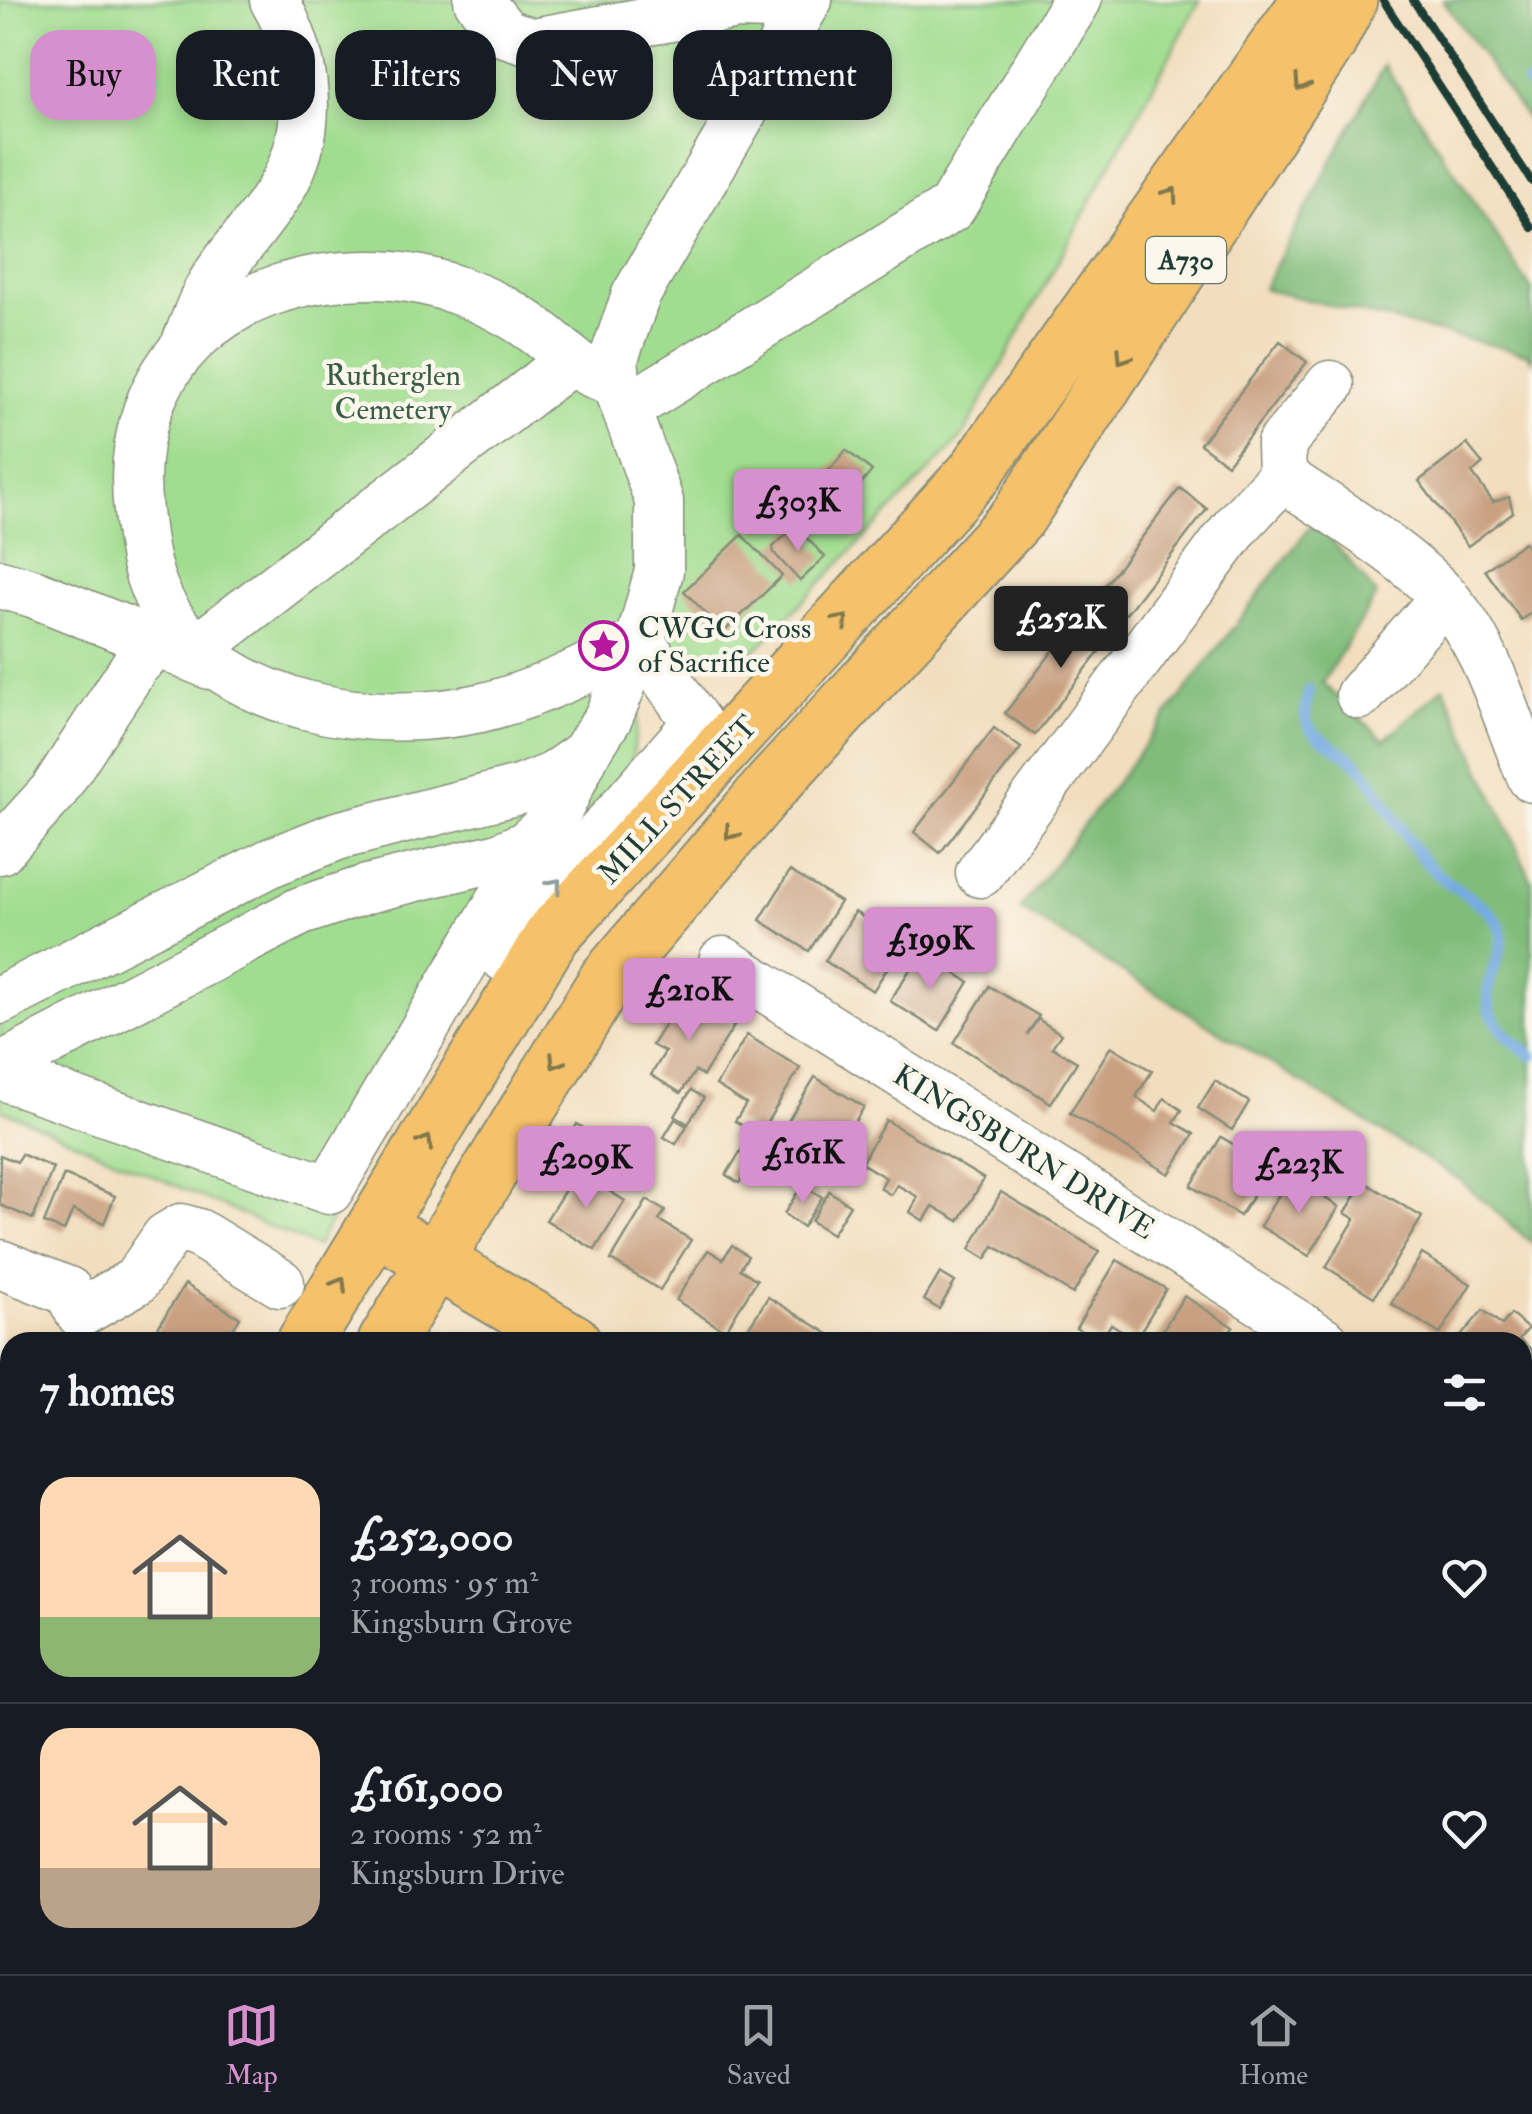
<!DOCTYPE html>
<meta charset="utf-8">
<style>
:root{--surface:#171b24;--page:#242831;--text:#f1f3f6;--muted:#9ea1a6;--line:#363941;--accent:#d690ce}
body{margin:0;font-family:"IM FELL Double Pica",serif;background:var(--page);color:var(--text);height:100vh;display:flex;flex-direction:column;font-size:38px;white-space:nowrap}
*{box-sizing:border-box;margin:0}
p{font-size:32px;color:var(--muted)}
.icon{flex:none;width:55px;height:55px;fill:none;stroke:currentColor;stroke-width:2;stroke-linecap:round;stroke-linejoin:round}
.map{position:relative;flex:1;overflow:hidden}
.details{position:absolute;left:0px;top:1332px;width:1532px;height:642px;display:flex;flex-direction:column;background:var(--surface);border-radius:30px 30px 0 0;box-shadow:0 5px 15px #0003}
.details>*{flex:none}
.hud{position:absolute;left:30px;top:30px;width:1000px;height:90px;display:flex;gap:20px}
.price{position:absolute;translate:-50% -85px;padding:0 22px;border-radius:10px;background:var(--accent);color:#111;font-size:32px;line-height:65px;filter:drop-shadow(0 2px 5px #0008)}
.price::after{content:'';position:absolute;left:50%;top:60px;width:30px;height:22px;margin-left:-15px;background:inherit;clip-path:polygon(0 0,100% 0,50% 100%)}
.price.selected{background:#222;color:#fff}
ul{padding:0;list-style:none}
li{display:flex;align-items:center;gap:30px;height:250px;padding:0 40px}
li+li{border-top:2px solid var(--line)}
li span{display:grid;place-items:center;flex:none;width:280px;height:200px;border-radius:30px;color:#555}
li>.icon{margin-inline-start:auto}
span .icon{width:120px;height:120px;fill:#fffc;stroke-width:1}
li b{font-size:42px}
h2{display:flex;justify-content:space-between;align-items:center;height:120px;padding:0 40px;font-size:42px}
.chip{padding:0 35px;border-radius:30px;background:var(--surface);box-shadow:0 5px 15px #0003;font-size:35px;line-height:90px}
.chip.selected{background:var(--accent);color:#111}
.dock{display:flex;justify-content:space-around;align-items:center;height:140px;border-top:2px solid var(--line);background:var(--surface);font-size:28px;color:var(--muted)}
.dock a{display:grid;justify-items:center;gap:5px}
.dock .selected{color:var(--accent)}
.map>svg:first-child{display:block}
.green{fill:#a1dd90;stroke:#608d62;stroke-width:2.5}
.forest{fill:#80bc7a;stroke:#507c57;stroke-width:2.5}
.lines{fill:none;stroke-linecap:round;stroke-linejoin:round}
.stream{stroke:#76aae3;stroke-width:11}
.building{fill:#c9a182}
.minor-casing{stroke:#888e7a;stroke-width:51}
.major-casing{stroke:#888e7a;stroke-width:59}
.minor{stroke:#fff;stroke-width:48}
.major{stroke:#f5c16b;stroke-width:55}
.rail{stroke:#1f3d34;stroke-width:8}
.oneway{stroke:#7f784d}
.oneway2{stroke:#8f9e9a}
.labels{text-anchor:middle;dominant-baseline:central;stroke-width:9;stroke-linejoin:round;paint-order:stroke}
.shield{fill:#fbf7ec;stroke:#61756b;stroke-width:2.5}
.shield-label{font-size:28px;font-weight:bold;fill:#1f3d34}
.park-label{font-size:30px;fill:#395d46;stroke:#fbf7ec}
.poi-label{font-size:30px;fill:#1f3d34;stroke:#fbf7ec;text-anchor:start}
.street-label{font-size:30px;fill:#1f3d34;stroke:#fbf7ec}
</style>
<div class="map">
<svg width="1532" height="1974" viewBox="0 0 1532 1974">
<rect width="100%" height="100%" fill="#fbf7ec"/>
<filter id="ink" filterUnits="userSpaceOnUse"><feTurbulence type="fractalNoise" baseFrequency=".01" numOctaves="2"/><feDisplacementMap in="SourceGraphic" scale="20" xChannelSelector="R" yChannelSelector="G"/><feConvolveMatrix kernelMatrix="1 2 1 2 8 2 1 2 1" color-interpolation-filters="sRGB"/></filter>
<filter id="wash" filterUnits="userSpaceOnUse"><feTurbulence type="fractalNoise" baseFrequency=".0048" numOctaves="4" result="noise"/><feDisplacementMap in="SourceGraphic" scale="40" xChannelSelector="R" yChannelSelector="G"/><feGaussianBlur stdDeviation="2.25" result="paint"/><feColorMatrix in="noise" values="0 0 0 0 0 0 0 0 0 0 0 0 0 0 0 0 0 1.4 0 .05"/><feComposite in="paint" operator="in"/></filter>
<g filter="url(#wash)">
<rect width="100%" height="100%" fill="#f2debf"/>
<path class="green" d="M0,0H1200L963,436L743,663L687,658L641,695L631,768L519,887L316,1247L0,1109Z"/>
<g class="forest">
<path d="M1443,0H1532V126Z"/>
<path d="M1384,65L1532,290V361L1528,354L1263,289Z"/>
<path d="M1315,520L1377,595L1322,683L1384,740L1444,687L1532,881V1243L1460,1180L1020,909Z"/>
</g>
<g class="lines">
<g class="stream">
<path d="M1528,84L1532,82"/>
<path d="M1309,690C1307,703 1302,716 1310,728C1321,742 1346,751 1359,765C1387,796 1400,836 1429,866C1446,885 1472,896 1491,913C1532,957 1437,990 1532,1056"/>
</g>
</g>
<g id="blocks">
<g class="building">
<path d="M1280,341L1307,362L1227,464L1200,444Z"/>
<path d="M1467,444L1483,464L1472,473L1493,502L1509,497L1513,512L1468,546L1419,481Z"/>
<path d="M846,450L872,471L841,508L816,486Z"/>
<path d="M1180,488L1207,509L1126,614L1099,593Z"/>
<path d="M792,529L799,530L825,557L800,581L774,553L773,547Z"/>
<path d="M742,535L782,576L724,632L684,591Z"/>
<path d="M1524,542L1532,553V612L1521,620L1485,570Z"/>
<path d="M1087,607L1116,630L1035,735L1005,713Z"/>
<path d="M994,728L1021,748L940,853L914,832Z"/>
<path d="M790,871L840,902L809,951L760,920Z"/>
<path d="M855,912L904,942L873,991L825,961Z"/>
<path d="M921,952L969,982L939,1031L890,1001Z"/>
<path d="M989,986L1039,1016L1027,1035L1038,1019L1061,1034L1052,1047L1077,1062L1051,1103L954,1043Z"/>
<path d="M683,995L734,1026L703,1076L695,1071L681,1093L651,1075L665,1052L652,1045Z"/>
<path d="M747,1035L800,1068L759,1135L735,1121L746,1104L716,1085Z"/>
<path d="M1111,1046L1152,1071L1136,1097L1157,1111L1164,1098L1182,1110L1174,1122L1194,1134L1169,1174L1070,1113Z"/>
<path d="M815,1077L864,1107L823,1174L803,1162L814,1144L785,1126Z"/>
<path d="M1215,1081L1249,1102L1232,1130L1198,1108Z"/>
<path d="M691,1090L704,1098L688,1124L675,1116Z"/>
<path d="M675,1119L687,1126L676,1144L664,1137Z"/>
<path d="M886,1120L984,1179L959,1221L933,1206L924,1221L910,1212L918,1197L897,1185L891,1195L880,1188L886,1178L861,1163Z"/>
<path d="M577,1124L591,1133L576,1157L563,1149Z"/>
<path d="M1244,1136L1262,1147L1256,1158L1271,1167L1240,1216L1191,1186L1221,1137L1238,1147Z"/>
<path d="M742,1149L755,1158L739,1183L726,1175Z"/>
<path d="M21,1154L53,1168L33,1219L0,1205V1155L17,1162Z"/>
<path d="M577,1171L625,1201L595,1250L546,1220Z"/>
<path d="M64,1175L115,1196L104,1223L73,1210L64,1231L44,1223Z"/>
<path d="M1290,1176L1339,1207L1309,1256L1260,1226Z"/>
<path d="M1364,1182L1422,1217L1374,1297L1326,1267L1355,1219L1345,1213Z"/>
<path d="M802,1185L822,1197L803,1227L784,1214Z"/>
<path d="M829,1191L850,1205L832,1234L811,1221Z"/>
<path d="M1001,1192L1099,1251L1073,1294L994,1246L986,1259L970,1249Z"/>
<path d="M647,1200L665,1211L659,1220L691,1240L660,1290L611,1260Z"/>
<path d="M732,1245L748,1256L740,1269L757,1280L725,1331L676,1300L708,1250L723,1259Z"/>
<path d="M1422,1254L1471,1284L1440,1334L1391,1303Z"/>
<path d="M1117,1260L1166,1289L1136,1339L1111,1324L1100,1342L1076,1328Z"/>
<path d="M940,1273L955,1282L939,1309L924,1300Z"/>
<path d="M185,1284L240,1318L225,1342H149Z"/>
<path d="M1184,1296L1233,1327L1223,1342H1155Z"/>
<path d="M768,1297L842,1342H749L742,1338Z"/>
<path d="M1483,1310L1502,1325L1511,1314L1528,1329L1519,1339L1532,1350V1414L1522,1407V1342H1456Z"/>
<path d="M0,1460L10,1464V1520L0,1517Z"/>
<path d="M1522,1542L1532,1551V1621L1522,1612Z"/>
<path d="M1522,1749L1532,1755L1528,1822L1522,1818Z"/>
<path d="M887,1965H907L922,1974H882Z"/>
<path d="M1338,1965H1437L1448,1974H1353Z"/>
</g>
</g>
</g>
<g filter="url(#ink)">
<use href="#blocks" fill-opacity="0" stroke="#888e7a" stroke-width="2.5"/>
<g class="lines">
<defs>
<g id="minor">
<path d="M478,0L505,33L533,42L738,5L770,6L795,21"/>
<path d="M187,340C196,320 203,295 216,277C236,247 262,221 280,190C317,130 308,58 274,0"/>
<path d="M616,381C573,371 568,353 535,330C491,298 428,275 373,275C231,274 120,362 138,511C142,548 146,579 166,612C228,710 375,731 480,708C536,695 589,668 640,641"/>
<path d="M628,408L951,208L1077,0"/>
<path d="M1282,477C1332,510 1404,553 1444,597C1489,646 1506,719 1532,778"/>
<path d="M0,584L33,593L157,643"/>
<path d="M198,648L569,362"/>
<path d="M1360,695L1445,597"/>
<path d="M729,746L706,736L640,641L659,571V501L616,381L614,358L636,295L808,0"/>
<path d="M0,850L53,792L136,664L157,643L210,665"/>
<path d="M980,873L1238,524L1282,477L1281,444L1330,385"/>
<path d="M505,958L530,914L697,723"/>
<path d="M723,961L1325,1342"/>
<path d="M0,1000L272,862L337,836L519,790L552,777L585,754L608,718L640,641"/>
<path d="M0,1067L301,911L367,889L499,857L526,845L543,830"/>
<path d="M0,1075L329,1190L498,905L552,823L585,754"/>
<path d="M0,1264L68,1291L80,1313"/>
<path d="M80,1313L136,1281L166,1237L181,1228L198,1233L280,1283"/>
<path d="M1522,1484L1532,1494"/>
<path d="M0,1716L10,1725"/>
<path d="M369,1965L380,1970L454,1965"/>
<path d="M678,1965L699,1974"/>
<path d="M305,1974L310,1965"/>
<path d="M594,1974L596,1965"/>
</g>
<g id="major">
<path d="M403,1242L573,1342"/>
<path d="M305,1342L553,934L974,474L1310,0"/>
<path d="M386,1342L607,979L771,786L1018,517L1328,42L1349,0"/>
<path d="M0,1841L10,1827"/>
<path d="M1522,1923L1532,1929"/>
<path d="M0,1962L10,1947"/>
</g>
</defs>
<use href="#minor" class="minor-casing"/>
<use href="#major" class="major-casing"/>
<use href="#minor" class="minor"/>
<use href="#major" class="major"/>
<g class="rail">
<path d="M1383,0L1532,228"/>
<path d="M1413,0L1532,182"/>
</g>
</g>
<defs><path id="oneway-chevron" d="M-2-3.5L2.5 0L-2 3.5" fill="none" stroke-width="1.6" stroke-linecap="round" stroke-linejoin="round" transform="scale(2.5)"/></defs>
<g class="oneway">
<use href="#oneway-chevron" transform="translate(1301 84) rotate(123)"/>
<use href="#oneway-chevron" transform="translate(1171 194) rotate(-55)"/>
<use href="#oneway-chevron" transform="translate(1123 357) rotate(123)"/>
<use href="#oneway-chevron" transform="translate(842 621) rotate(-48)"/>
<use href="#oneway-chevron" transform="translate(731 833) rotate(130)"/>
<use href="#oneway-chevron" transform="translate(556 1062) rotate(122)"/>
<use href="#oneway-chevron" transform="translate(426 1142) rotate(-59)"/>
<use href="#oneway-chevron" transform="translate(340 1284) rotate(-59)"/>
</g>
<use class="oneway2" href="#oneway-chevron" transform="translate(555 885) rotate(-49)"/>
</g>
<defs>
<symbol id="sight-ring" viewBox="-11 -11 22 22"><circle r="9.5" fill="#fbf7ec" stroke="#b5179e" stroke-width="1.5"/><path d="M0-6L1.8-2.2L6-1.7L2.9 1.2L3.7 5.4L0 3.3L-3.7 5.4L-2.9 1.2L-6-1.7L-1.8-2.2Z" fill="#b5179e"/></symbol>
</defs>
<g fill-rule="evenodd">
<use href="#sight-ring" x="576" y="618" width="55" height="55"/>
</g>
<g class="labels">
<rect class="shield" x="1146" y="237" width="80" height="46" rx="8"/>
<g class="shield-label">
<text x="1186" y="260">A730</text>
</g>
<g class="park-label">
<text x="393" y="375">Rutherglen<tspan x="393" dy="34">Cemetery</tspan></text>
</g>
<g class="poi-label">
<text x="638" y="628">CWGC Cross<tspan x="638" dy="34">of Sacrifice</tspan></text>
</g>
<g class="street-label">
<text transform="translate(678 800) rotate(-47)">MILL STREET</text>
<text transform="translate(1024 1152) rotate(32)">KINGSBURN DRIVE</text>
</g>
</g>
</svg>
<b class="price" style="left:798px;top:554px">£303K</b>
<b class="price selected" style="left:1061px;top:671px">£252K</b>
<b class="price" style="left:930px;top:992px">£199K</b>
<b class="price" style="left:689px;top:1043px">£210K</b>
<b class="price" style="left:803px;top:1206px">£161K</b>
<b class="price" style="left:586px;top:1211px">£209K</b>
<b class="price" style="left:1299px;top:1216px">£223K</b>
<div class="hud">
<a class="chip selected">Buy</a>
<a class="chip">Rent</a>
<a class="chip">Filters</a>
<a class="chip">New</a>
<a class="chip">Apartment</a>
</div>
<section class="details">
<h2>7 homes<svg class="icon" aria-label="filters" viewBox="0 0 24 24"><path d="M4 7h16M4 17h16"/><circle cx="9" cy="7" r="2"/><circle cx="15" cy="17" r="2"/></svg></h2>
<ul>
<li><span style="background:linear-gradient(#ffd9b3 70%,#8fb573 0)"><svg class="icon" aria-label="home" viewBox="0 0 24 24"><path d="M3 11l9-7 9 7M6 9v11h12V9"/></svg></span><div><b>£252,000</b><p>3 rooms · 95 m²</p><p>Kingsburn Grove</p></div><svg class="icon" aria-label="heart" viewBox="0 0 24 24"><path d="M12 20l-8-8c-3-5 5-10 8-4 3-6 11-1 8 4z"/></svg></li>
<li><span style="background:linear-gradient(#ffd9b3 70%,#b9a48a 0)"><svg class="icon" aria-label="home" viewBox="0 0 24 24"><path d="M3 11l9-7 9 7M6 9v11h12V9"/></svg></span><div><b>£161,000</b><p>2 rooms · 52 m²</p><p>Kingsburn Drive</p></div><svg class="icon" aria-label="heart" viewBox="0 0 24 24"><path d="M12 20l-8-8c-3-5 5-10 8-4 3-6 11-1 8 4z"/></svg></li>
</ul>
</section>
</div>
<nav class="dock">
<a class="selected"><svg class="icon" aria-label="map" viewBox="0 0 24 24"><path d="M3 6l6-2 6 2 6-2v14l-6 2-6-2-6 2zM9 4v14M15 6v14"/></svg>Map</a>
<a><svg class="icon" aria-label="saved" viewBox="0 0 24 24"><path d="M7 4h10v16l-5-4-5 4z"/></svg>Saved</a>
<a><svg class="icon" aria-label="home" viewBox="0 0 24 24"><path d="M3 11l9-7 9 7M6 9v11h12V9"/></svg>Home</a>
</nav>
